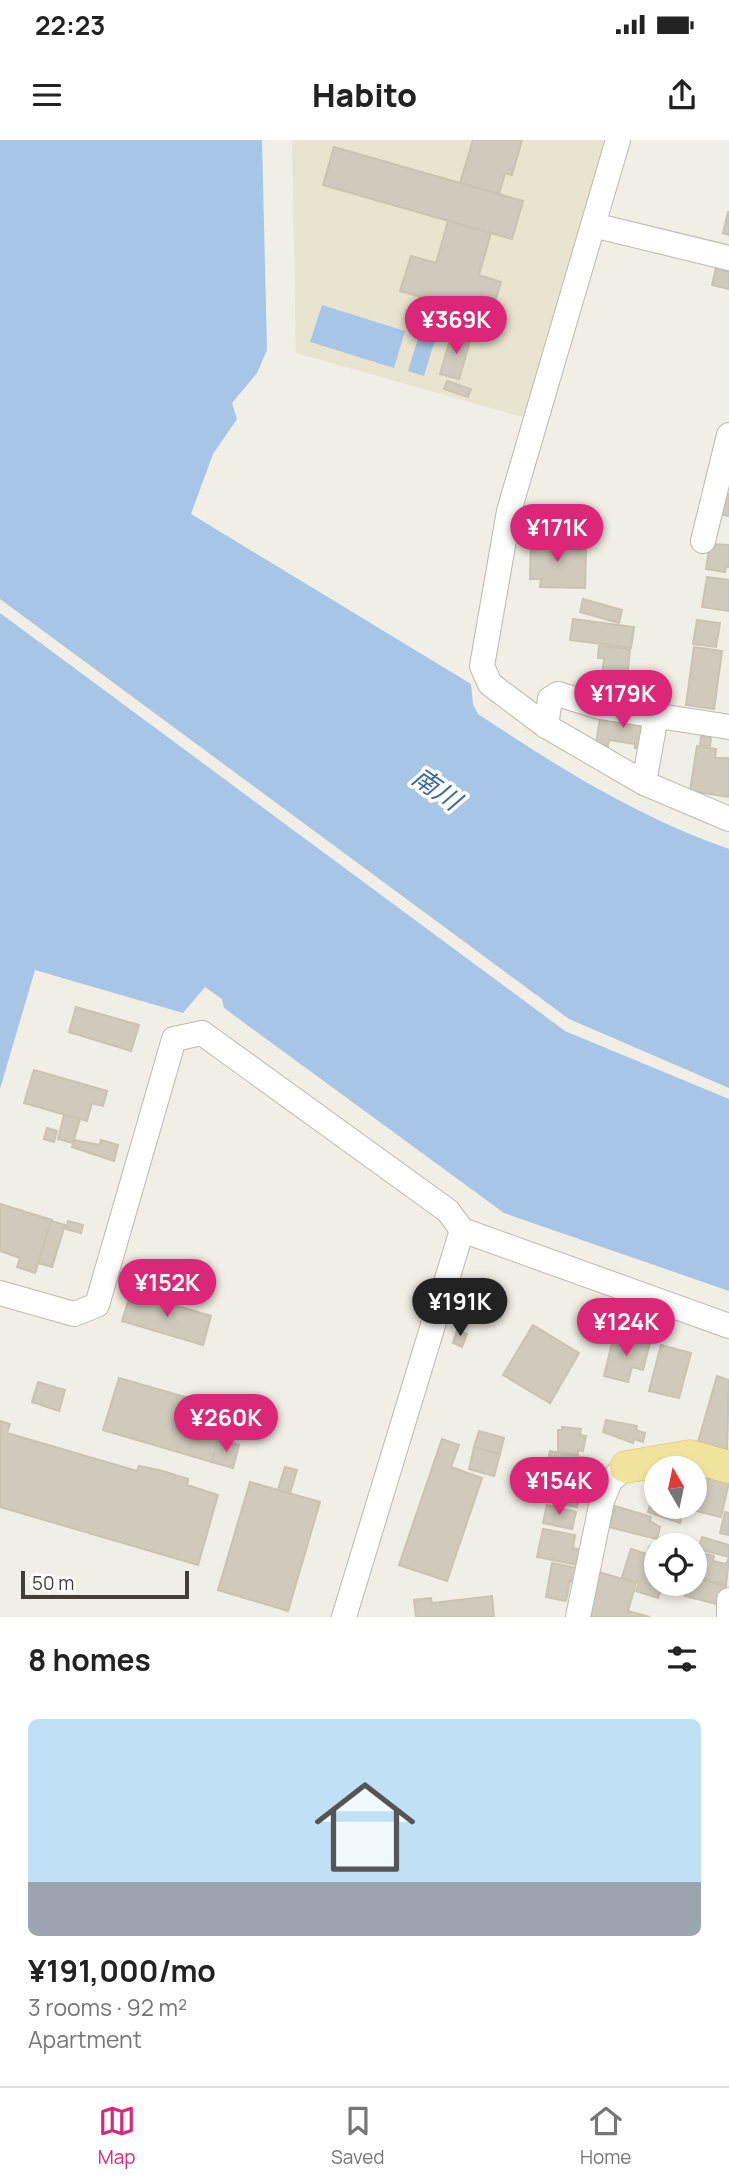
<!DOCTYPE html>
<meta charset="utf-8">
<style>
:root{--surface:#fff;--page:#f6f6f6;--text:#222;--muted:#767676;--line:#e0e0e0;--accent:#db2777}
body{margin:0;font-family:Manrope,"Noto Sans JP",sans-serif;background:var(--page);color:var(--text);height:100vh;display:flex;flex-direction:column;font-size:26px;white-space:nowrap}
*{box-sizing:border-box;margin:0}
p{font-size:23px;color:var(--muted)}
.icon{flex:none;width:38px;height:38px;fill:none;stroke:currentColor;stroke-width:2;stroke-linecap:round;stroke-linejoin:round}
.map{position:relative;height:1477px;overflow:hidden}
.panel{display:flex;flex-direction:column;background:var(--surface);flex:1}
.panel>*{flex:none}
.needle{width:46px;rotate:351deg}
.buttons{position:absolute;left:644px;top:1316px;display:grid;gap:14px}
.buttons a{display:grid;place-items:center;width:63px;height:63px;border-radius:50%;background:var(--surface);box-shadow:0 4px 10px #0003;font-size:35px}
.scale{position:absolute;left:21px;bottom:18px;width:168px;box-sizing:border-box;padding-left:7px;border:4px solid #423e35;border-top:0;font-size:19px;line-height:24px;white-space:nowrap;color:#423e35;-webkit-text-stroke:5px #fff;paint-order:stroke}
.price{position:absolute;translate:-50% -60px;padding:0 16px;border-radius:24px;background:var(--accent);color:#fff;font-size:23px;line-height:46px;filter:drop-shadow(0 2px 4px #0008)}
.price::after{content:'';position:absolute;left:50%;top:42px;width:21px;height:16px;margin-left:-10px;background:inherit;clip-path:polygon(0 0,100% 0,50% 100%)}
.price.current{background:#222;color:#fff}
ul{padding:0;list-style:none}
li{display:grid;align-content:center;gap:14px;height:371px;padding:0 28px}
li span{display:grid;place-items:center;height:217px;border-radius:10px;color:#555}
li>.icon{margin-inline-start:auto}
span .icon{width:126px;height:126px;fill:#fffc;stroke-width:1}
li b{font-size:30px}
h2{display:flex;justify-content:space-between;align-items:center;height:84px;padding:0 28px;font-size:30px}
.status{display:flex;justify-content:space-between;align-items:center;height:49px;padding:0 35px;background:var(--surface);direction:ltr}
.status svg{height:19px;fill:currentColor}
header{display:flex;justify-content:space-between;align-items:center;height:91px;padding:0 28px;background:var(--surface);font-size:32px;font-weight:800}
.tab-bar{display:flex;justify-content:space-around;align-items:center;height:98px;border-top:2px solid var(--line);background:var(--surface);font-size:19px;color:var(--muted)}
.tab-bar a{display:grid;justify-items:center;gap:4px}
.tab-bar .current{color:var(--accent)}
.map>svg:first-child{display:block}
.education{fill:#e8e4d0}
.water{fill:#a7c6e7}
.pier{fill:#f0eee5}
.building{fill:#d0cabc;stroke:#cac3b0;stroke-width:2}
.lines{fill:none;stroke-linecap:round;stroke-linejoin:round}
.minor-casing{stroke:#bdb9ac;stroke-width:26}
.major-casing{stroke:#d5c16e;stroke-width:33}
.minor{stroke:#fff;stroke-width:24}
.major{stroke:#f2e39c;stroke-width:32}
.labels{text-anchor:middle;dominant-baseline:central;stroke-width:7;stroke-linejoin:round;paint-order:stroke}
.water-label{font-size:26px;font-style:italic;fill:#3c6ba0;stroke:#fff}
</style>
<div class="status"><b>22:23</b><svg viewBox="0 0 49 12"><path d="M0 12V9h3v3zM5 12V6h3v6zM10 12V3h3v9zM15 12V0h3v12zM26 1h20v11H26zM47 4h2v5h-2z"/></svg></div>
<header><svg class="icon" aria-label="menu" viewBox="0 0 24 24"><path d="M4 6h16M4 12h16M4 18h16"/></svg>Habito<svg class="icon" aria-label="share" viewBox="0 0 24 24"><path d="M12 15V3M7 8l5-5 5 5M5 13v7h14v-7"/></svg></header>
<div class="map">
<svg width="729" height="1477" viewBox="0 0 729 1477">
<rect width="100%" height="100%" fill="#f0eee5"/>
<path class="education" d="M292,0H609L526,278L296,213Z"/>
<g class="water">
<path d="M0,0H262L267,210L257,233L232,263L237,279L213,314L191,374L471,544L473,564L478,574C558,627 637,677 729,709V1151L504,1073L224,868L222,859L205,847L183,873L35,830L0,949Z"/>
<path d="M322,165L405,191L394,228L310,202Z"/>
<path d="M419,195L435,199L424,236L408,231Z"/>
</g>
<path class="pier" d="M0,459L569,879L729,948V959L565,891L0,473Z"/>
<g class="building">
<path d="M473,0H522L512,35L505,33L499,54L460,43Z"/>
<path d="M334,7L523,61L512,99L323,45Z"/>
<path d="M728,72H729V95L723,93Z"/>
<path d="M448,81L491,93L479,135L501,142L490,177L400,151L411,116L436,123Z"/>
<path d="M716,128L729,132V149L712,145Z"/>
<path d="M452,193L471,198L459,239L440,234Z"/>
<path d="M447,241L471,249L468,257L444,249Z"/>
<path d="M723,352L729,354V376L718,374Z"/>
<path d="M531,395H557V409L586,410L585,448L540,447L541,439H530Z"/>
<path d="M710,404L729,405V427H726L725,432L706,429Z"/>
<path d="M707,437L729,440V471L702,467Z"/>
<path d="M583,459L622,470L619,483L580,472Z"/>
<path d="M573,479L634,487L631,508L570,500Z"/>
<path d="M697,480L720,483L716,507L693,504Z"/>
<path d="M599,506L630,509L625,561L595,558L596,546H601L604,518H598Z"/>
<path d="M694,507L722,511L714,569L686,565Z"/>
<path d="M601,571L650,579L645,610L635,608V604L609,600L608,606L596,604Z"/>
<path d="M701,596L711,597L710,606L700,605Z"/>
<path d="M697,606L716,609L715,618H729V657L690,651Z"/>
<path d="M76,867L139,885L131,911L69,892Z"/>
<path d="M34,930L107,951L103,966L92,963L87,981L24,963Z"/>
<path d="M64,975L80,979L73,1003L58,999Z"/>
<path d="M47,988L57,991L54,1002L44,999Z"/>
<path d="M74,1000L100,1005L101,1000L118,1005L114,1021L72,1007Z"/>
<path d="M0,1064L52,1080L35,1133L17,1127L20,1118L0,1111Z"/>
<path d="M51,1081L65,1085L52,1127L38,1123Z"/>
<path d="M68,1081L83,1085L81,1093L66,1089Z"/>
<path d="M131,1152L211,1176L203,1205L122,1181Z"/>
<path d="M533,1185L579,1213L550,1263L503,1235Z"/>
<path d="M457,1190L467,1194L462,1207L453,1203Z"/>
<path d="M614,1195L650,1203L643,1230L632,1227L628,1242L604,1236Z"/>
<path d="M661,1205L691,1213L679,1258L649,1251Z"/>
<path d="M717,1236L729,1240L727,1310L698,1302Z"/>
<path d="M119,1238L227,1269L212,1322L103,1290Z"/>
<path d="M38,1242L65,1250L59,1271L32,1262Z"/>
<path d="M606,1280L637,1286L636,1290L645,1293L643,1302L634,1299L633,1303L603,1292Z"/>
<path d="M0,1281L10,1284L7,1293L137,1331L139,1326L159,1330L188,1339L187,1345L218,1355L198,1425L0,1367Z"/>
<path d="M562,1287L581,1289L580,1295L586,1296L583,1311L578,1310V1315L558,1312V1290H562Z"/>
<path d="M479,1291L504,1298L500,1314L474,1307Z"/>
<path d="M218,1299L239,1305L233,1328L212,1322Z"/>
<path d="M442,1299L459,1305L451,1327L482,1338L447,1441L399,1425Z"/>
<path d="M474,1307L500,1314L494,1336L469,1329Z"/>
<path d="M550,1311L587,1318L577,1367L540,1359Z"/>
<path d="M285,1327L297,1330L290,1353L278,1350Z"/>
<path d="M705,1338L729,1342L721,1377L696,1371Z"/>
<path d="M250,1342L320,1362L288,1471L218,1450Z"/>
<path d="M655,1348L656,1367H685L680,1383L648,1372Z"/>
<path d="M547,1365L576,1372L572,1389L543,1383Z"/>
<path d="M615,1366L651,1377L650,1381L660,1387L657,1399L609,1387Z"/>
<path d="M725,1372L729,1373V1395L720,1393Z"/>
<path d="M543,1389L575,1395L573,1408L581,1410L578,1425L537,1417Z"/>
<path d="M702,1397L729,1405V1417L698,1409Z"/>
<path d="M650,1406L656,1408V1444H663L658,1458L636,1451L639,1443L622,1437L631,1409L647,1414Z"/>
<path d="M695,1411L714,1416L713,1421L726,1424L729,1418L726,1445L695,1436Z"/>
<path d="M552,1423L577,1428L574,1442L570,1441L566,1461L546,1457Z"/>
<path d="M599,1432L636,1443L628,1471L650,1477H589Z"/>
<path d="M695,1438L726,1446L721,1465L685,1456L688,1444H695Z"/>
<path d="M492,1456L494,1477H416L414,1460L431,1458L432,1463Z"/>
</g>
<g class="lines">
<defs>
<g id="minor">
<path d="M618,0L509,371L482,526L490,544L546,586L644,643L729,679"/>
<path d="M593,85L729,118"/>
<path d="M703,401L729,295"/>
<path d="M546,586L550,559L558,554L600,567L729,587"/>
<path d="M644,643L656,576"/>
<path d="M0,1153L74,1174L97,1165L174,899L202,893L448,1071L462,1090L729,1186"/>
<path d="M729,1460V1477"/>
<path d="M344,1477L462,1090"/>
<path d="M578,1477L602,1361L610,1341L626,1327"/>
</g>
<path id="major" d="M626,1327L690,1316L729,1327"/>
</defs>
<use href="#minor" class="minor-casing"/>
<use href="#major" class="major-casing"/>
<use href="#minor" class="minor"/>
<use href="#major" class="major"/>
</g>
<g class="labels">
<g class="water-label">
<text transform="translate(437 648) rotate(35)">南川</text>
</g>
</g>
</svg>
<div class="buttons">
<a><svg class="needle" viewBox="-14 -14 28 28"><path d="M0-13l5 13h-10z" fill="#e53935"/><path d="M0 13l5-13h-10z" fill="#767676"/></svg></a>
<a><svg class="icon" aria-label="locate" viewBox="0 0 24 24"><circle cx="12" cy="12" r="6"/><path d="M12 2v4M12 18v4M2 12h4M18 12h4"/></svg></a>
</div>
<div class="scale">50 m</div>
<b class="price" style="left:456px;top:216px">¥369K</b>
<b class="price" style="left:557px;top:424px">¥171K</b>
<b class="price" style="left:623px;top:590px">¥179K</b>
<b class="price" style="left:167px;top:1179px">¥152K</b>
<b class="price current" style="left:460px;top:1198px">¥191K</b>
<b class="price" style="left:626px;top:1218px">¥124K</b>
<b class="price" style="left:226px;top:1314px">¥260K</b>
<b class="price" style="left:559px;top:1377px">¥154K</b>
</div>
<section class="panel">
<h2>8 homes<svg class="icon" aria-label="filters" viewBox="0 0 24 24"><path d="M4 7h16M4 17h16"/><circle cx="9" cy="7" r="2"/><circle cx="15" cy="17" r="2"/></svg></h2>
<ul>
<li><span style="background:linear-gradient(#bfe0f5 75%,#9aa5b1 0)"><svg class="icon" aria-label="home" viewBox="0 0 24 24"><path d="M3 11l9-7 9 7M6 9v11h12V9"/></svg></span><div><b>¥191,000/mo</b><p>3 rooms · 92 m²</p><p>Apartment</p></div></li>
</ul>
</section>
<nav class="tab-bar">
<a class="current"><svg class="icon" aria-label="map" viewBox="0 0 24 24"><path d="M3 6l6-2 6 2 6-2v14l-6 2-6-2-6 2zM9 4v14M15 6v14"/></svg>Map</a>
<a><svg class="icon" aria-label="saved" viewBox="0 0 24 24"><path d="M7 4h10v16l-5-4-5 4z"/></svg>Saved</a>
<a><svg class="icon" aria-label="home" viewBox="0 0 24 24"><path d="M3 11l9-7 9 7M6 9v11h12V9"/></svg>Home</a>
</nav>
